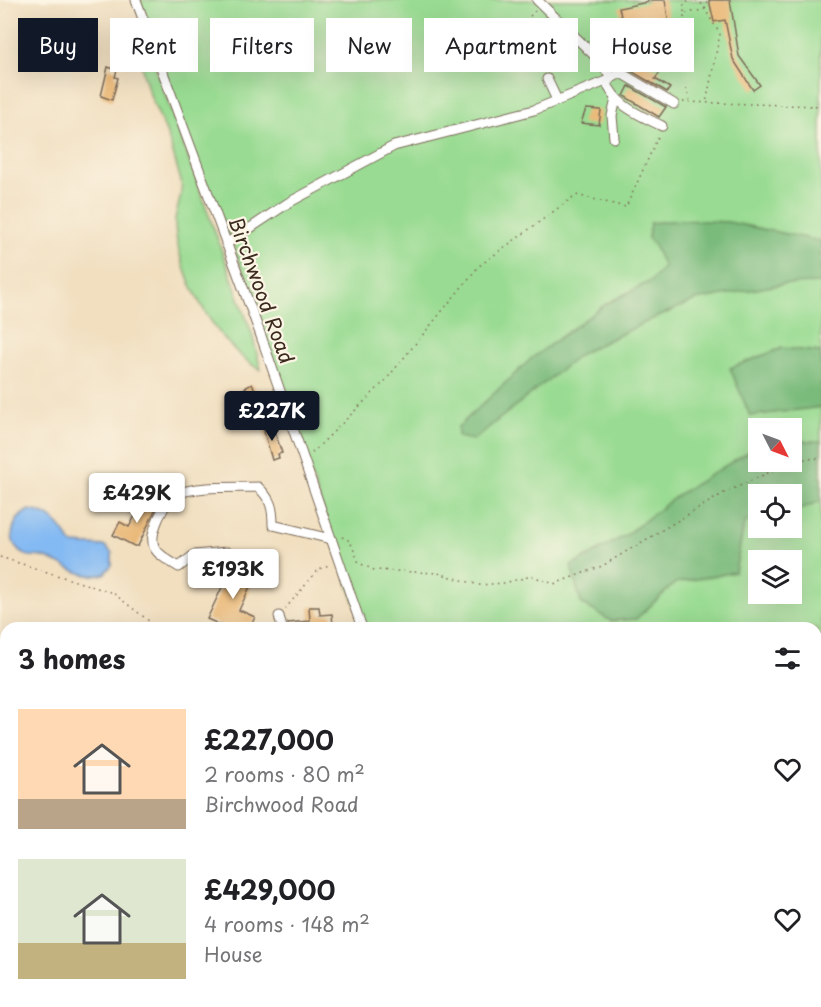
<!DOCTYPE html>
<meta charset="utf-8">
<style>
:root{--surface:#fff;--page:#f2f2f2;--text:#202124;--muted:#757577;--accent:#111827}
body{margin:0;font-family:"Playpen Sans",sans-serif;background:var(--page);color:var(--text);height:100vh;display:flex;flex-direction:column;font-size:22px;white-space:nowrap}
*{box-sizing:border-box;margin:0}
p{font-size:20px;color:var(--muted)}
.icon{flex:none;width:33px;height:33px;fill:none;stroke:currentColor;stroke-width:2;stroke-linecap:round;stroke-linejoin:round}
.map{position:relative;flex:1;overflow:hidden}
.sheet{position:absolute;left:0px;top:622px;width:822px;height:386px;display:flex;flex-direction:column;background:var(--surface);border-radius:18px 18px 0 0;box-shadow:0 6px 24px #0002}
.sheet>*{flex:none}
.banner{position:absolute;left:18px;top:18px;width:786px;height:54px;display:flex;gap:12px}
.needle{width:39px;rotate:132deg}
.buttons{position:absolute;left:748px;top:418px;display:grid;gap:12px}
.buttons a{display:grid;place-items:center;width:54px;height:54px;border-radius:0px;background:var(--surface);box-shadow:0 6px 24px #0002;font-size:30px}
.price{position:absolute;translate:-50% -51px;padding:0 14px;border-radius:6px;background:#fff;color:#222;font-size:20px;line-height:39px;filter:drop-shadow(0 2px 3px #0008)}
.price::after{content:'';position:absolute;left:50%;top:36px;width:18px;height:14px;margin-left:-9px;background:inherit;clip-path:polygon(0 0,100% 0,50% 100%)}
.price.current{background:var(--accent);color:#fff}
ul{padding:0;list-style:none}
li{display:flex;align-items:center;gap:18px;height:150px;padding:0 18px}
li span{display:grid;place-items:center;flex:none;width:168px;height:120px;border-radius:0px;color:#555}
li>.icon{margin-inline-start:auto}
span .icon{width:72px;height:72px;fill:#fffc;stroke-width:1}
li b{font-size:26px}
h2{display:flex;justify-content:space-between;align-items:center;height:72px;padding:0 18px;font-size:26px}
.pill{padding:0 21px;border-radius:0px;background:var(--surface);box-shadow:0 6px 24px #0002;font-size:21px;line-height:54px}
.pill.current{background:var(--accent);color:#fff}
.map>svg:first-child{display:block}
.green{fill:#99db92;stroke:#6a8258;stroke-width:1.5;fill-rule:evenodd}
.forest{fill:#7abb7c;stroke:#5a724d;stroke-width:1.5}
.water{fill:#84baf3;stroke:#607288;stroke-width:1.5}
.building{fill:#eaba7a}
.lines{fill:none;stroke-linecap:round;stroke-linejoin:round}
.minor-casing{stroke:#7b6957;stroke-width:11}
.path{stroke:#7b6957;stroke-width:1.5;stroke-dasharray:1.5 4.5;stroke-linecap:butt}
.minor{stroke:#fff;stroke-width:9}
.labels{text-anchor:middle;dominant-baseline:central;stroke-width:4.5;stroke-linejoin:round;paint-order:stroke}
.street-label{font-size:20px;fill:#3b2a1e;stroke:#fcf5e5}
</style>
<div class="map">
<svg width="821" height="1007" viewBox="0 0 821 1007">
<rect width="100%" height="100%" fill="#fcf5e5"/>
<filter id="ink" filterUnits="userSpaceOnUse"><feTurbulence type="fractalNoise" baseFrequency=".0167" numOctaves="2"/><feDisplacementMap in="SourceGraphic" scale="12" xChannelSelector="R" yChannelSelector="G"/><feConvolveMatrix kernelMatrix="1 2 1 2 8 2 1 2 1" color-interpolation-filters="sRGB"/></filter>
<filter id="wash" filterUnits="userSpaceOnUse"><feTurbulence type="fractalNoise" baseFrequency=".008" numOctaves="4" result="noise"/><feDisplacementMap in="SourceGraphic" scale="24" xChannelSelector="R" yChannelSelector="G"/><feGaussianBlur stdDeviation="1.35" result="paint"/><feColorMatrix in="noise" values="0 0 0 0 0 0 0 0 0 0 0 0 0 0 0 0 0 1.4 0 .05"/><feComposite in="paint" operator="in"/></filter>
<g filter="url(#wash)">
<rect width="100%" height="100%" fill="#f1dfc0"/>
<g class="green">
<path d="M137,0H821V849L816,850V628H363L233,244L186,139ZM759,429H792V462H759ZM759,495H792V528H759ZM759,561H792V594H759Z"/>
<path d="M144,36L252,334L261,370C217,347 175,271 175,221C176,208 184,194 181,181C175,161 170,139 161,120C149,95 138,66 139,37Z"/>
</g>
<g class="forest">
<path d="M680,220L728,222L821,241V283L784,284L696,300L650,320L582,353L473,440L458,437V427L532,358L606,304L651,281L664,267L654,245L648,238L650,223Z"/>
<path d="M782,348L821,352V407L750,416L730,368Z"/>
<path d="M792,441H821V501L792,512V495H759V513L744,524L735,572L675,583L636,619L611,621L581,603L571,566L626,535L679,494L759,445V462H792Z"/>
<path d="M821,850V1007H779L781,1002H816V851Z"/>
</g>
<path class="water" d="M29,510C51,512 61,526 72,544L105,546L112,553V565L104,574C79,580 65,563 42,557C36,555 30,558 24,554C5,542 11,520 29,510Z"/>
<g id="blocks">
<g class="building">
<path d="M648,0H665L669,23L624,28L619,8L648,2Z"/>
<path d="M709,0H730L739,56L760,85L753,90L733,59L725,20L714,22Z"/>
<path d="M638,60L661,71L655,79L670,88L667,92L631,71Z"/>
<path d="M108,67L117,70L115,77L118,78L112,100L101,96Z"/>
<path d="M629,86L666,107L659,117L624,96Z"/>
<path d="M586,109L601,110L599,125L581,123Z"/>
<path d="M252,384L267,412L257,417L243,389Z"/>
<path d="M272,424L282,453L278,454L279,458L272,460L263,428Z"/>
<path d="M145,499L157,506L138,546H134L113,535L120,522L129,527L136,514L132,512L137,503L141,505Z"/>
<path d="M233,564L256,574L239,610L255,617L250,628H228L207,619Z"/>
<path d="M309,607H319L320,615L332,614L333,625L289,628L288,623L310,621Z"/>
</g>
</g>
</g>
<g filter="url(#ink)">
<use href="#blocks" fill-opacity="0" stroke="#7b6957" stroke-width="1.5"/>
<g class="lines">
<defs>
<g id="minor">
<path d="M136,0L261,336L362,628"/>
<path d="M537,0L595,56L611,77"/>
<path d="M619,72L674,104"/>
<path d="M547,79L557,100"/>
<path d="M606,81C615,106 640,115 662,126"/>
<path d="M614,138L612,116L616,99"/>
<path d="M226,244L288,203L394,146L534,110L606,81L617,75L631,49"/>
<path d="M227,552L194,555L179,567C153,552 146,546 159,517C163,510 167,499 175,495C195,485 235,488 258,487C271,499 273,508 273,525L331,539"/>
<path d="M279,616L282,628"/>
<path d="M483,1002L485,1007"/>
</g>
</defs>
<use href="#minor" class="minor-casing"/>
<g class="path">
<path d="M696,0L701,3L720,34L706,103"/>
<path d="M705,9L708,0"/>
<path d="M686,13L704,10"/>
<path d="M530,16L535,11"/>
<path d="M684,36V3L694,0"/>
<path d="M686,88L690,100"/>
<path d="M683,102L821,106"/>
<path d="M312,453L385,381L479,266L576,195L626,207L659,135"/>
<path d="M792,460L821,458"/>
<path d="M342,537L350,541L359,563L374,570L438,573L479,585L504,583L532,576L554,584L602,566L724,493L772,471L785,462"/>
<path d="M0,557L113,593L158,628"/>
<path d="M285,609L319,569L329,565"/>
<path d="M0,866L6,868"/>
<path d="M88,1007L89,1002"/>
</g>
<use href="#minor" class="minor"/>
</g>
</g>
<g class="labels">
<g class="street-label">
<text transform="translate(262 290) rotate(70)">Birchwood Road</text>
</g>
</g>
</svg>
<div class="buttons">
<a><svg class="needle" viewBox="-14 -14 28 28"><path d="M0-13l5 13h-10z" fill="#e53935"/><path d="M0 13l5-13h-10z" fill="#757577"/></svg></a>
<a><svg class="icon" aria-label="locate" viewBox="0 0 24 24"><circle cx="12" cy="12" r="6"/><path d="M12 2v4M12 18v4M2 12h4M18 12h4"/></svg></a>
<a><svg class="icon" aria-label="layers" viewBox="0 0 24 24"><path d="M12 4l9 5-9 5-9-5zM3 14l9 5 9-5"/></svg></a>
</div>
<b class="price current" style="left:272px;top:442px">£227K</b>
<b class="price" style="left:137px;top:524px">£429K</b>
<b class="price" style="left:233px;top:600px">£193K</b>
<div class="banner">
<a class="pill current">Buy</a>
<a class="pill">Rent</a>
<a class="pill">Filters</a>
<a class="pill">New</a>
<a class="pill">Apartment</a>
<a class="pill">House</a>
</div>
<section class="sheet">
<h2>3 homes<svg class="icon" aria-label="filters" viewBox="0 0 24 24"><path d="M4 7h16M4 17h16"/><circle cx="9" cy="7" r="2"/><circle cx="15" cy="17" r="2"/></svg></h2>
<ul>
<li><span style="background:linear-gradient(#ffd9b3 75%,#b9a48a 0)"><svg class="icon" aria-label="home" viewBox="0 0 24 24"><path d="M3 11l9-7 9 7M6 9v11h12V9"/></svg></span><div><b>£227,000</b><p>2 rooms · 80 m²</p><p>Birchwood Road</p></div><svg class="icon" aria-label="heart" viewBox="0 0 24 24"><path d="M12 20l-8-8c-3-5 5-10 8-4 3-6 11-1 8 4z"/></svg></li>
<li><span style="background:linear-gradient(#dfe7d0 70%,#c2b280 0)"><svg class="icon" aria-label="home" viewBox="0 0 24 24"><path d="M3 11l9-7 9 7M6 9v11h12V9"/></svg></span><div><b>£429,000</b><p>4 rooms · 148 m²</p><p>House</p></div><svg class="icon" aria-label="heart" viewBox="0 0 24 24"><path d="M12 20l-8-8c-3-5 5-10 8-4 3-6 11-1 8 4z"/></svg></li>
</ul>
</section>
</div>
